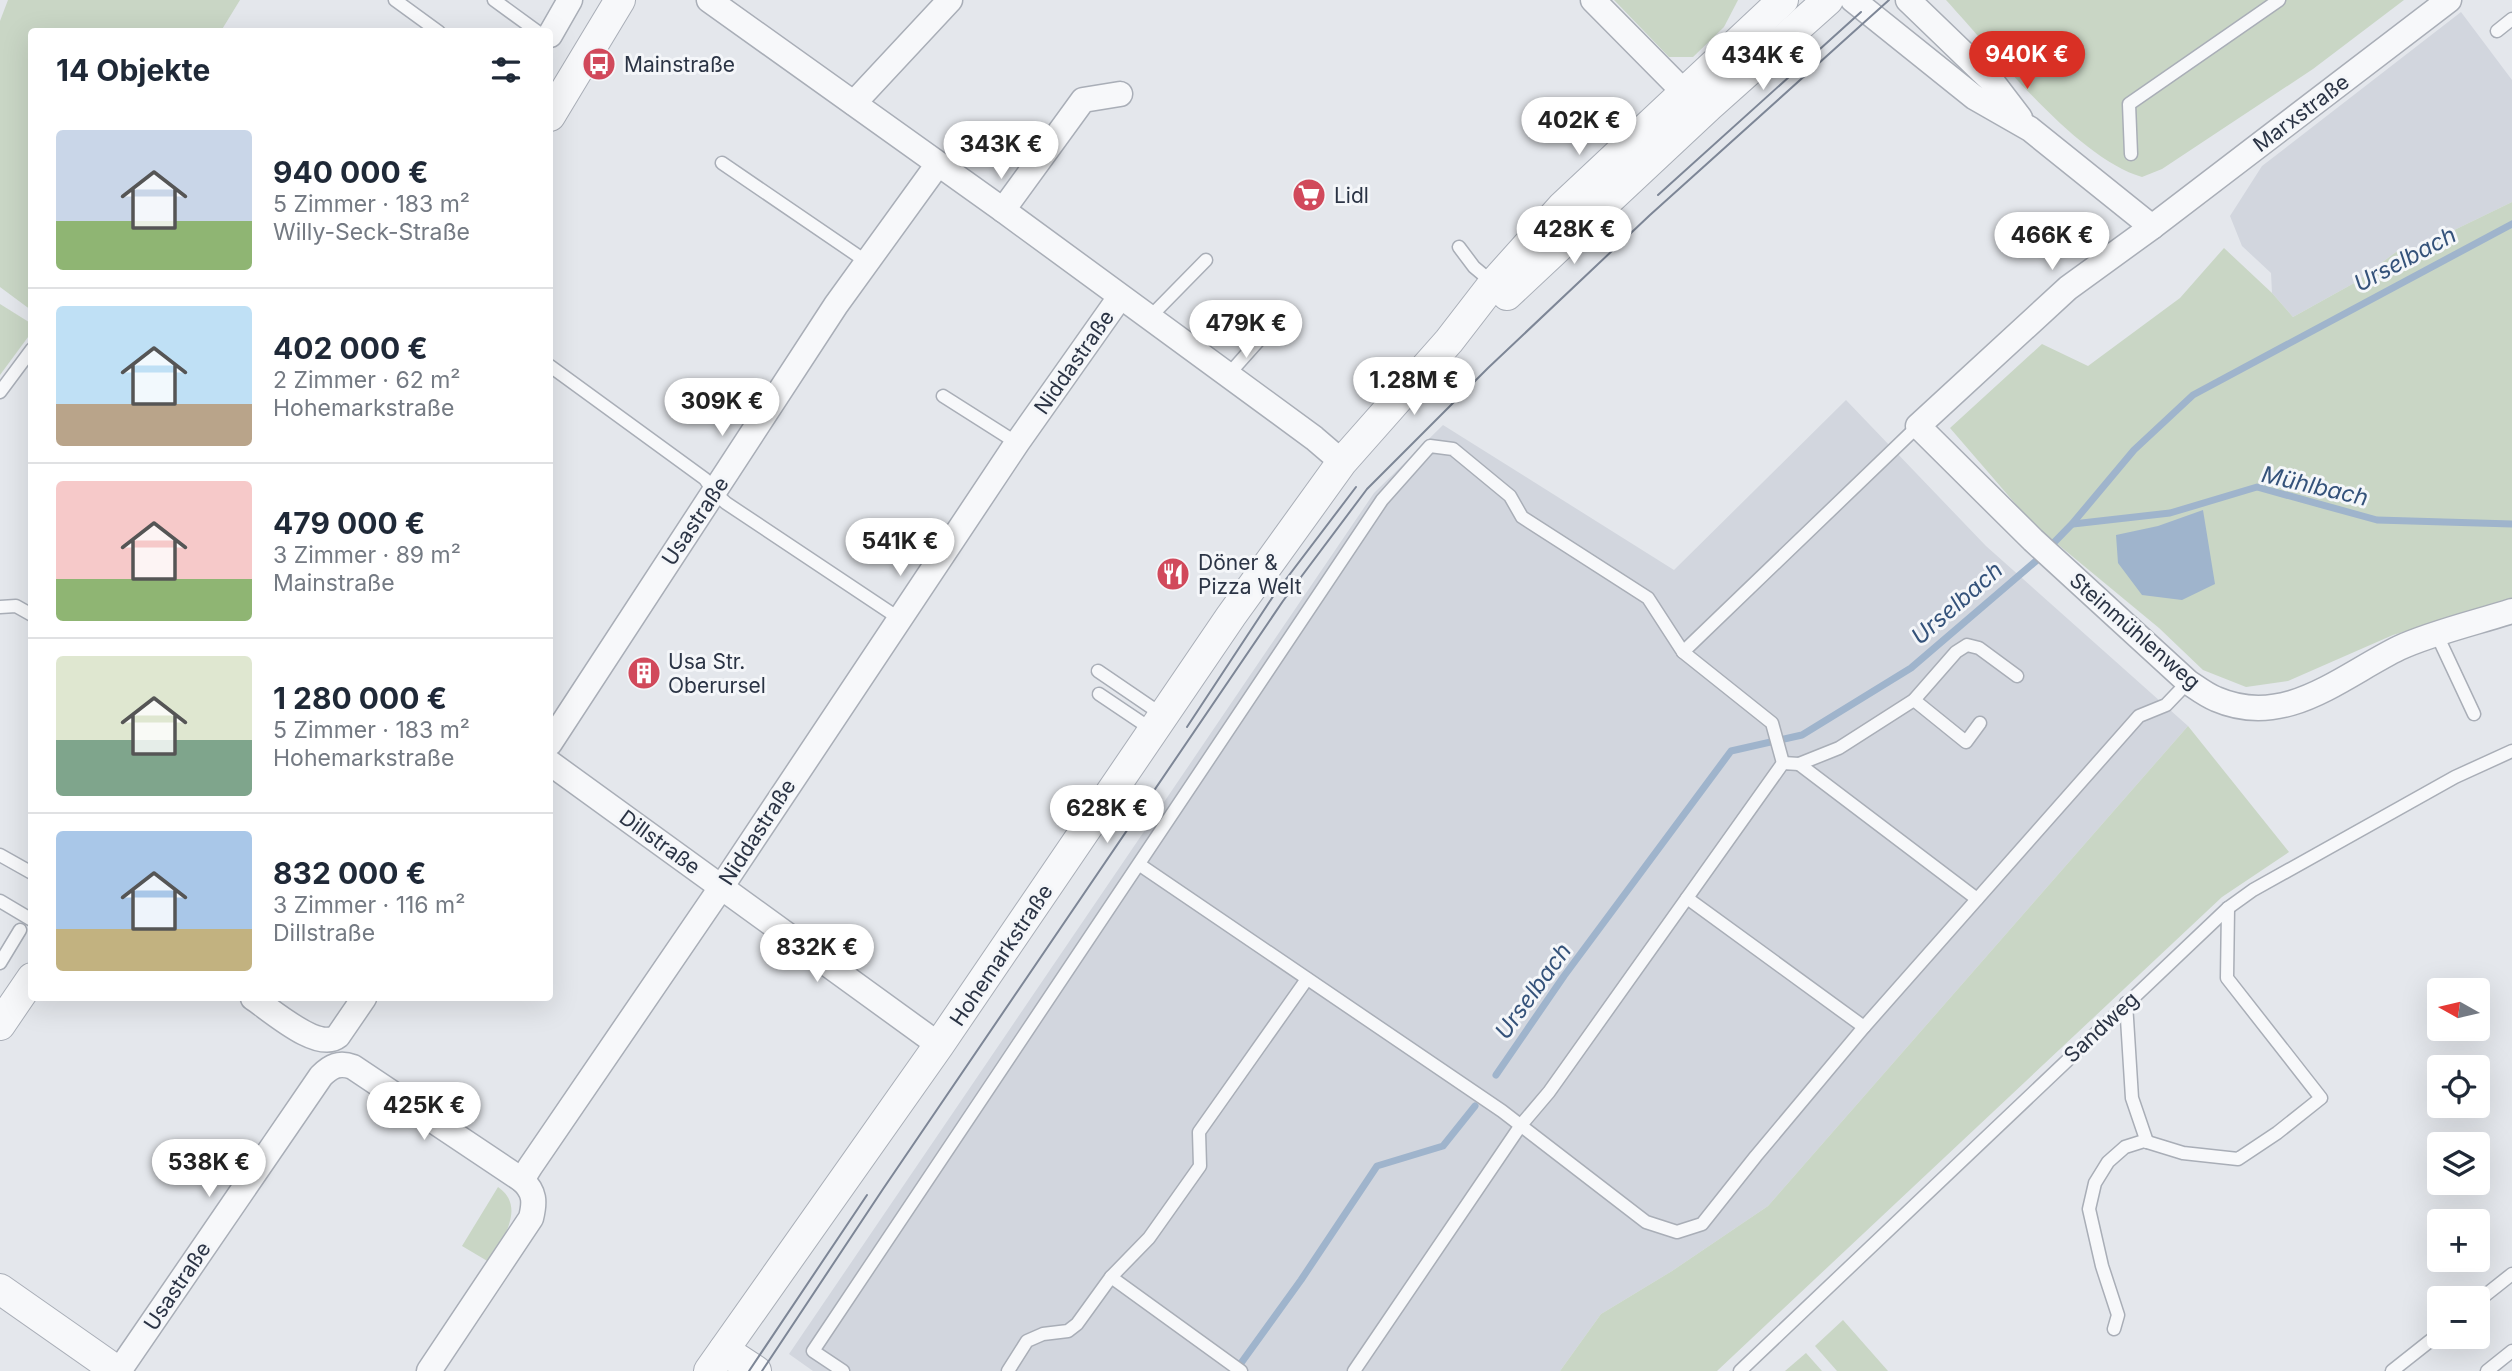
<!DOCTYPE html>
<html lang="de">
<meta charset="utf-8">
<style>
:root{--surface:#fff;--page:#f6f6f7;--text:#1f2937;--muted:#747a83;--line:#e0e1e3;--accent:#d93025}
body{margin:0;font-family:Inter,sans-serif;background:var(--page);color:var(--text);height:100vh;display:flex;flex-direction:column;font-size:26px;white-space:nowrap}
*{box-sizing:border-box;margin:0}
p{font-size:23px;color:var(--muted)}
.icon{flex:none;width:38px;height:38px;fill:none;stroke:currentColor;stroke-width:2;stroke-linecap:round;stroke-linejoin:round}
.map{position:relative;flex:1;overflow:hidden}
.details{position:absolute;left:28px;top:28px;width:525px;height:973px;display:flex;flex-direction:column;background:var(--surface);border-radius:7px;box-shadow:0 7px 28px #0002}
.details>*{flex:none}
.needle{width:46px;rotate:278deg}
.controls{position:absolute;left:2427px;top:978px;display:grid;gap:14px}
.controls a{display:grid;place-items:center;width:63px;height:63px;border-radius:7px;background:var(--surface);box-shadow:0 7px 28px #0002;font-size:35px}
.price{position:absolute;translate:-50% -60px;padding:0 16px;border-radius:24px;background:#fff;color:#222;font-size:23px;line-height:46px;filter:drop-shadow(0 2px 4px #0008)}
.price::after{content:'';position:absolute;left:50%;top:42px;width:21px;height:16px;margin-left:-10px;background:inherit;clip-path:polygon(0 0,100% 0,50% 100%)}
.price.current{background:var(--accent);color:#fff}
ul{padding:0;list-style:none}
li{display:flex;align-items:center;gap:21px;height:175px;padding:0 28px}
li+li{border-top:2px solid var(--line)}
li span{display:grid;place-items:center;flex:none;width:196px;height:140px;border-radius:7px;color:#555}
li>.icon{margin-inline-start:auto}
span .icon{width:84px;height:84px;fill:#fffc;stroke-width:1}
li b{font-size:30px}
h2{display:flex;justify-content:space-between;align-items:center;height:84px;padding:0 28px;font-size:30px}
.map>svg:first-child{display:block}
.built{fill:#d2d6de}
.green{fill:#c9d6c5}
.water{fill:#9fb4cc}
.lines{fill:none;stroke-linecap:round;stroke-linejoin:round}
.stream{stroke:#9fb4cc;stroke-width:7}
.service-casing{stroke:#a9aeb7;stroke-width:15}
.minor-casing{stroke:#a9aeb7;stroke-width:27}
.tertiary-casing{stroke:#a9aeb7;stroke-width:32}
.service{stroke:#f7f8fa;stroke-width:12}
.minor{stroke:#f7f8fa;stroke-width:24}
.tertiary{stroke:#f7f8fa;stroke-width:30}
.tram{stroke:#7d8696;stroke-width:2}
.labels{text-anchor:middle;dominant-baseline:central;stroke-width:6;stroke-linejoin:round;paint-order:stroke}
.poi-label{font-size:21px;fill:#2b3445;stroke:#f4f6f9;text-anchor:start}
.street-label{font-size:21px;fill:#2b3445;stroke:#f4f6f9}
.water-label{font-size:23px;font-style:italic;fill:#34527a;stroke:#f4f6f9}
</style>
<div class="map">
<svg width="2512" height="1371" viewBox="0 0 2512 1371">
<rect width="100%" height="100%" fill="#e4e7ec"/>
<g class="built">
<path d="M2461,12L2512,80V202L2413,250L2400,249L2356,282L2293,317L2272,293L2271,273L2242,246L2230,216L2262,166Z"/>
<path d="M1846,400L1986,546L2188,726L1768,1206L1672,1271L1601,1314L1560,1371H813L789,1354L1374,493L1443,425L1674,570Z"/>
</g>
<g class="green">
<path d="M8,0H240L221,31L32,32L31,310L0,287V21Z"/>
<path d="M1614,0H1738L1724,27L1693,57H1669Z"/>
<path d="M1946,0H2404L2313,69L2162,169L2142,177C2076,158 1993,51 1946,0Z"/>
<path d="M2512,202V600L2393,635L2288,681L2246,687L2203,670L2159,628L2032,523L1950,428L2042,344L2088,366L2180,298L2224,248L2272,293L2293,317L2356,282L2400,249L2413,250Z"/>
<path d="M0,304L32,324L31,333L0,375Z"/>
<path d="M2188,726L2289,852L2222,897L1717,1371H1560L1601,1314L1672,1271L1768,1206Z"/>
<path d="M498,1187C527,1207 502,1240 489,1262L462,1246Z"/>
<path d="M1843,1320L1888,1371H1837L1815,1346Z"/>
<path d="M1806,1353L1822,1371H1785Z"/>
</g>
<path class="water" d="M2203,510L2215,584L2182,600L2142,595L2118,563L2116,535L2158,526Z"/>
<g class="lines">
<g class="stream">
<path d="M2073,524L2170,513L2257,487L2377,520L2512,524"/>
<path d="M1496,1075L1564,976L1731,751L1802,735L1911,668L2036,561L2072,524L2134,450L2193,395L2512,224"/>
<path d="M1236,1370L1301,1280L1377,1166L1443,1146L1475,1106"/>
</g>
<defs>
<g id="service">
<path d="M395,0L439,32"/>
<path d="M494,0L538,32"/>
<path d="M2497,31L2512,19"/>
<path d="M2131,154L2129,104L2279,0"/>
<path d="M722,163L867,262"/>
<path d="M1459,247L1474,267L1493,283"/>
<path d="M1149,318L1206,260"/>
<path d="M550,366L705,479L714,492L726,503L900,619"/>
<path d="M1228,375L1268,330"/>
<path d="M0,392L32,349"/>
<path d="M943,396L1017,443"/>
<path d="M0,607L16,606L32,615"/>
<path d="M2437,635L2474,714"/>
<path d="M1683,652L1772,723L1783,763"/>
<path d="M1098,671L1164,716"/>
<path d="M1099,694L1154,731"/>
<path d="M1914,700L1966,742L1980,723"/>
<path d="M1799,764L1977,899"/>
<path d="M0,855L32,873"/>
<path d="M1140,865L1502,1111L1646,1222L1677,1232L1702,1224L1756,1156L1864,1027L2139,716L2166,705L2188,682"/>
<path d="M1687,898L1864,1027"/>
<path d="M0,901L32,920"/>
<path d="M0,963L20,930"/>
<path d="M2126,1003L2132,1098L2147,1142"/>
<path d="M1111,1277L1241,1371"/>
<path d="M2478,1301L2512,1274"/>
<path d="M2114,1329L2118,1315L2102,1266L2089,1209L2095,1183L2108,1162L2125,1147L2144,1141L2183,1153L2238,1159L2277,1133L2321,1098L2227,978L2228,908"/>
<path d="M843,1371L813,1351L1382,500L1430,446L1453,449L1510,496L1522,517L1648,598L1683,652L1918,426"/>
<path d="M1008,1371L1027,1341L1043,1334L1068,1331L1077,1324L1111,1277L1149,1238L1200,1166L1199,1132L1307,979"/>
<path d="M1354,1371L1521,1125L1549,1092L1783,763L1799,764L1839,748L1914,700L1956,652L1967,645L1979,648L2017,676"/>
<path d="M1740,1371L2228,908L2253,890L2455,777L2512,751"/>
<path d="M2392,1371L2440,1333"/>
<path d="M2487,1371L2512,1351"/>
</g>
<g id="minor">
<path d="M709,0L1003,210L1314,438L1342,462"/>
<path d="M1593,0L1685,93"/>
<path d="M1853,0L1974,97L2030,129L2152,227L2068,288L1918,426L2033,540L2188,682C2197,688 2206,695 2216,699C2285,729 2340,677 2399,648C2431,633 2478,622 2512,611"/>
<path d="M1908,0L1991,80L2020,118"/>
<path d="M550,35L570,0"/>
<path d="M854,103L950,0"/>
<path d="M1003,210L1083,100L1120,94"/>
<path d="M2152,227L2449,0"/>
<path d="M550,743L836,305L938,164"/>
<path d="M550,763L939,1045"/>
<path d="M253,998C271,1010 318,1052 338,1036L364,998"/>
<path d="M119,1371L321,1076C331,1066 339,1062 353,1067L522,1180"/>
<path d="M429,1371L531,1218C535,1202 535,1192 522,1180L530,1167L722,886L1017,443L1120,297"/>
</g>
<g id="tertiary">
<path d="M550,116L620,0"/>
<path d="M1507,295L1709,106L1828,0"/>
<path d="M0,1025L32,978"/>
<path d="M0,1289L117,1371"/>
<path d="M724,1350L756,1371"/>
<path d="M709,1371L939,1045L1231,616L1342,462L1449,341L1493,284L1562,207L1783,0"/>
</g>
</defs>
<use href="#service" class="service-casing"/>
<use href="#minor" class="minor-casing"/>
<use href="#tertiary" class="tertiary-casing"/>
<use href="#service" class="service"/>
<use href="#minor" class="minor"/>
<use href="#tertiary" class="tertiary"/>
<g class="tram">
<path d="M1658,195L1861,12"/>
<path d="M1187,727L1274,595L1356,487"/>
<path d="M749,1371L867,1195"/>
<path d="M762,1371L883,1189L1283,601L1367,489L1488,368L1650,215L1889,0"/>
</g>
</g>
<defs>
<symbol id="bus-disc" viewBox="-11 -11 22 22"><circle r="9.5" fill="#d1495b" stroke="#f4f6f9"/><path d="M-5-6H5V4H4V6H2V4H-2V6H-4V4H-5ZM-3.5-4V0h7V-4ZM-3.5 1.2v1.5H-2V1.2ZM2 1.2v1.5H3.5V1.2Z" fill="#fff"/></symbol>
<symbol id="supermarket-disc" viewBox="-11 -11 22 22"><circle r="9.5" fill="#d1495b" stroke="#f4f6f9"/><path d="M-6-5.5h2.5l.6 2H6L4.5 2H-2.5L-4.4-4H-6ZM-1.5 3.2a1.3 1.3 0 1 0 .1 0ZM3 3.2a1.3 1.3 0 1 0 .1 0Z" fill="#fff"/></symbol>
<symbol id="restaurant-disc" viewBox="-11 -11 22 22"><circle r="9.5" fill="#d1495b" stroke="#f4f6f9"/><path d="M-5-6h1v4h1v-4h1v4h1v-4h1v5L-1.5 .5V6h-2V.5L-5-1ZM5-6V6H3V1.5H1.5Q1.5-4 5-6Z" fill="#fff"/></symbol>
<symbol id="building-disc" viewBox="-11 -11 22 22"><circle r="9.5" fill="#d1495b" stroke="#f4f6f9"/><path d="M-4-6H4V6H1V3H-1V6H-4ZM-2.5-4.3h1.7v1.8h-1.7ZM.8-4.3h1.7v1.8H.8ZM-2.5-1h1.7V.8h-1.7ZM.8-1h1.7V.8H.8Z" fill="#fff"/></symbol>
</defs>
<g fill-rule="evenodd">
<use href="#bus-disc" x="580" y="45" width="38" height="38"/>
<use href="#supermarket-disc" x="1290" y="176" width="38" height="38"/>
<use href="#restaurant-disc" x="1154" y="555" width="38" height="38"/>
<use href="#building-disc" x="625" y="654" width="38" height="38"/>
</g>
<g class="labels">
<g class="poi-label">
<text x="624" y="64">Mainstraße</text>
<text x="1334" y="195">Lidl</text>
<text x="1198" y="562">Döner &amp;<tspan x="1198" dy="24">Pizza Welt</tspan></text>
<text x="668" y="661">Usa Str.<tspan x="668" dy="24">Oberursel</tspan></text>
</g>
<g class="street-label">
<text transform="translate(2301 113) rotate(-37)">Marxstraße</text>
<text transform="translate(1074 362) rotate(-55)">Niddastraße</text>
<text transform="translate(695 521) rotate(-56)">Usastraße</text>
<text transform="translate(2135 631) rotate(41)">Steinmühlenweg</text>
<text transform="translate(757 832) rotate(-57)">Niddastraße</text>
<text transform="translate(660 842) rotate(36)">Dillstraße</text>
<text transform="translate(1001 955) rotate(-56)">Hohemarkstraße</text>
<text transform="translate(2101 1027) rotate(-43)">Sandweg</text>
<text transform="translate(177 1286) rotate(-56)">Usastraße</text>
</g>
<g class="water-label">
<text transform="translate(2405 259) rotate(-28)">Urselbach</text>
<text transform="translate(2315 486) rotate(13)">Mühlbach</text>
<text transform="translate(1957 603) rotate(-41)">Urselbach</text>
<text transform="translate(1533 991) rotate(-54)">Urselbach</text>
</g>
</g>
</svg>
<div class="controls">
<a><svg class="needle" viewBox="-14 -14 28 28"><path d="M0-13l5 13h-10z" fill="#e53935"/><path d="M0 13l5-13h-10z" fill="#747a83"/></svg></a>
<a><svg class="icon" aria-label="locate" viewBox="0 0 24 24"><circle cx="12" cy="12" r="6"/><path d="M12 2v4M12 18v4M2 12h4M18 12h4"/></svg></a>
<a><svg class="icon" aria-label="layers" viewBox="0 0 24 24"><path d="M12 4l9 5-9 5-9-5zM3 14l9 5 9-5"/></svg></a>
<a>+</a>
<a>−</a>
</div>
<b class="price current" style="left:2027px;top:91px">940K €</b>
<b class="price" style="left:1763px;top:92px">434K €</b>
<b class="price" style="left:1579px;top:157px">402K €</b>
<b class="price" style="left:1001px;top:181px">343K €</b>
<b class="price" style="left:1574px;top:266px">428K €</b>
<b class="price" style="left:2052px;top:272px">466K €</b>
<b class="price" style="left:1246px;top:360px">479K €</b>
<b class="price" style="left:1414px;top:417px">1.28M €</b>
<b class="price" style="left:722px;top:438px">309K €</b>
<b class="price" style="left:900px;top:578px">541K €</b>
<b class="price" style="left:1107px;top:845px">628K €</b>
<b class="price" style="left:817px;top:984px">832K €</b>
<b class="price" style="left:424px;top:1142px">425K €</b>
<b class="price" style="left:209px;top:1199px">538K €</b>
<section class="details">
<h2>14 Objekte<svg class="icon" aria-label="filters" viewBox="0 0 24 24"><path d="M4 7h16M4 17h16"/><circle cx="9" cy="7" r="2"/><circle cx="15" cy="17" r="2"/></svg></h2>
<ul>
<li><span style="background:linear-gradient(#c9d6e8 65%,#8fb573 0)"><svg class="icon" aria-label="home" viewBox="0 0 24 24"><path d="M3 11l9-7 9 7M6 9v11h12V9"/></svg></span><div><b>940 000 €</b><p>5 Zimmer · 183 m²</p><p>Willy-Seck-Straße</p></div></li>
<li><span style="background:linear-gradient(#bfe0f5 70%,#b9a48a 0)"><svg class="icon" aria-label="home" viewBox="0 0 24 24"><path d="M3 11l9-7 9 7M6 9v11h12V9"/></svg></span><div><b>402 000 €</b><p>2 Zimmer · 62 m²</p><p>Hohemarkstraße</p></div></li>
<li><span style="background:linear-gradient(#f6c9c9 70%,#8fb573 0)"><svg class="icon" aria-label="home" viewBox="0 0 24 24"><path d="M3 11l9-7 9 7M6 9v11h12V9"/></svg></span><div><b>479 000 €</b><p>3 Zimmer · 89 m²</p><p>Mainstraße</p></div></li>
<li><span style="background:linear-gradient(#dfe7d0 60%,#7fa58c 0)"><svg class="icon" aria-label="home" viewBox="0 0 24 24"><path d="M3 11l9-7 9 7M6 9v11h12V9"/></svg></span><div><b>1 280 000 €</b><p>5 Zimmer · 183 m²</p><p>Hohemarkstraße</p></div></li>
<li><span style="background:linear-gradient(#a9c7e8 70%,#c2b280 0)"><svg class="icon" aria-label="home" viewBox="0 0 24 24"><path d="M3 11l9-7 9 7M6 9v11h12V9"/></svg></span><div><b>832 000 €</b><p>3 Zimmer · 116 m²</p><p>Dillstraße</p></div></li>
</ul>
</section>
</div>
